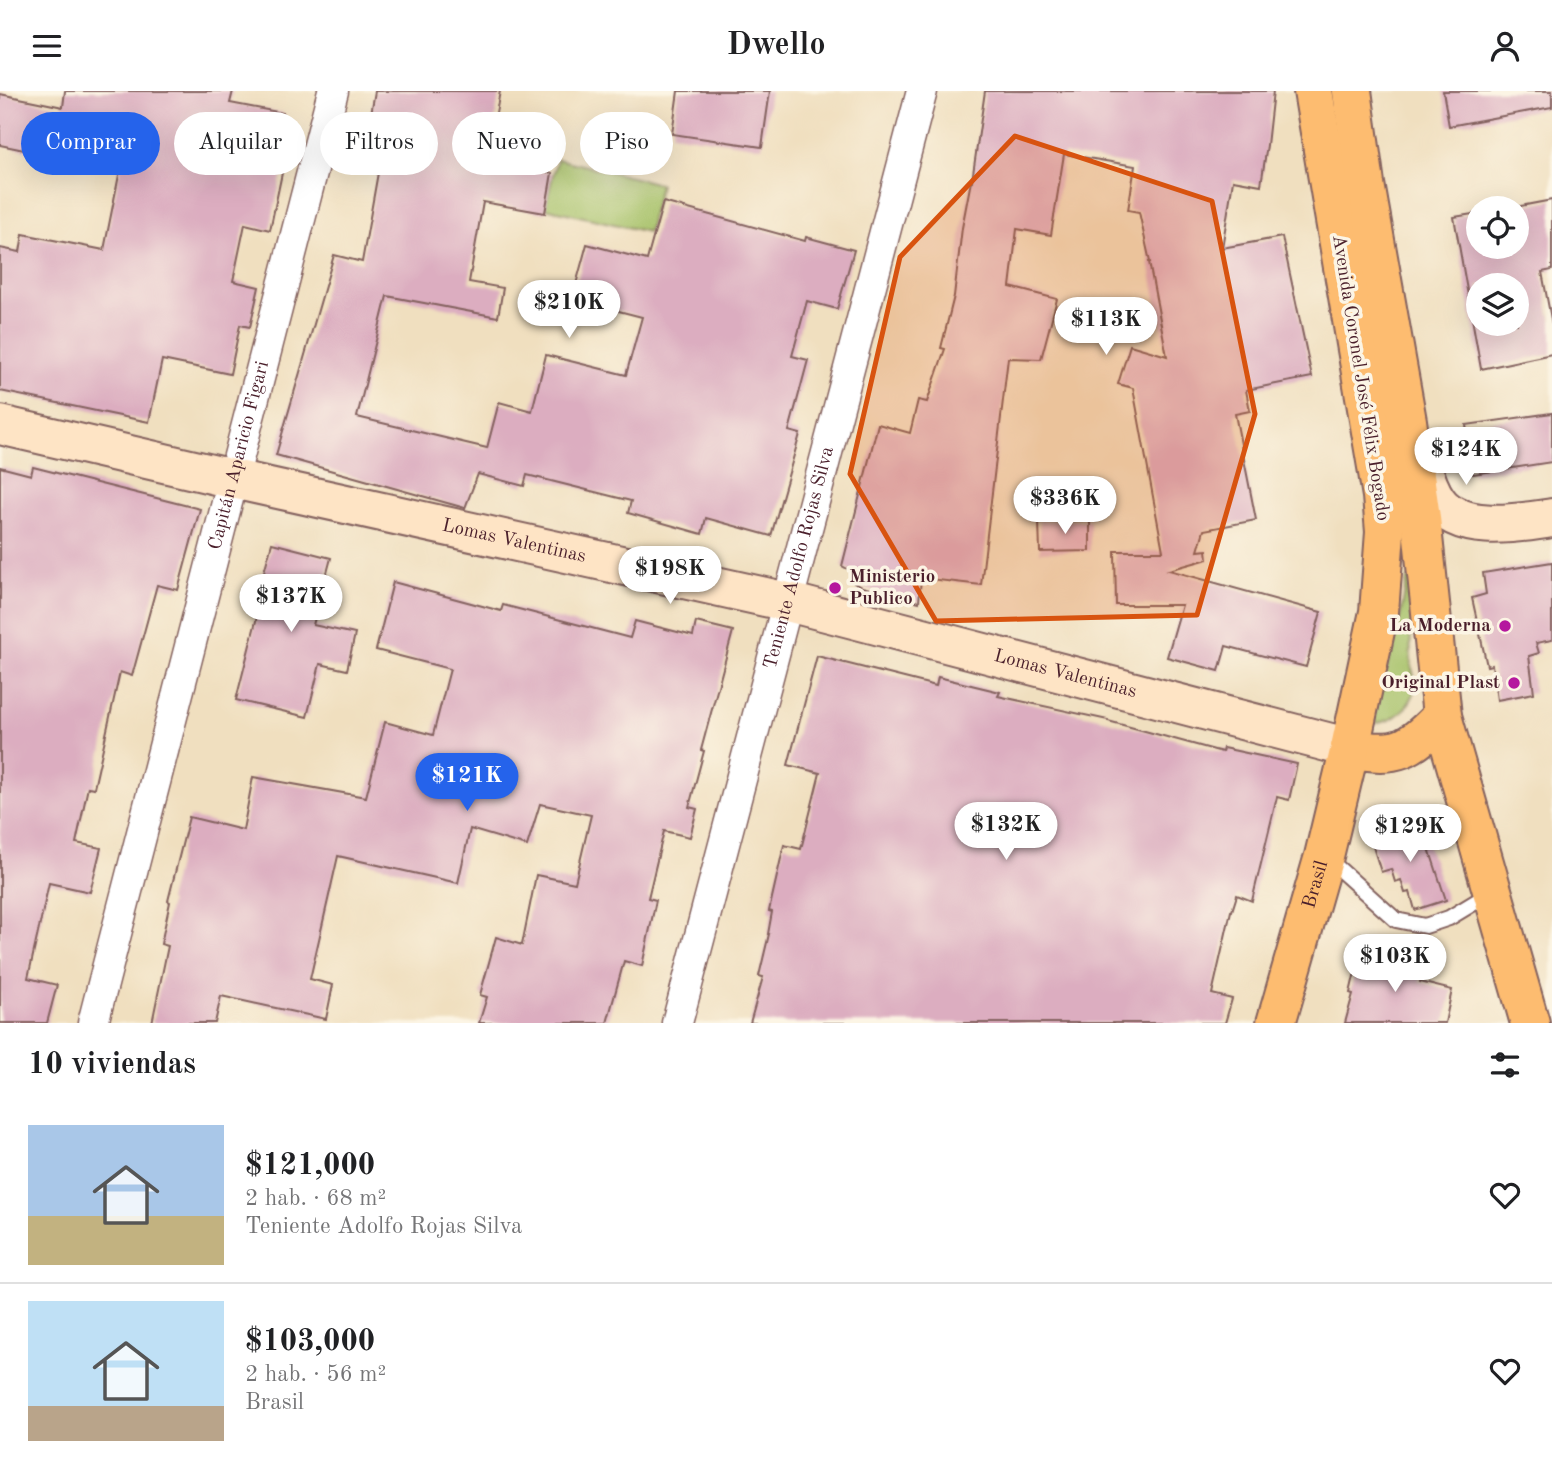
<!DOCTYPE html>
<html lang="es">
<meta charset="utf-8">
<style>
:root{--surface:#fff;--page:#f6f6f6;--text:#202124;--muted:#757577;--line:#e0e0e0;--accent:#2563eb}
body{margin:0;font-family:"Old Standard TT",serif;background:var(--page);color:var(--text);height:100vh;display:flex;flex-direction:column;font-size:26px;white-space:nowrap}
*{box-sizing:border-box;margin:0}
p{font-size:23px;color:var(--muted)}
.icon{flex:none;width:38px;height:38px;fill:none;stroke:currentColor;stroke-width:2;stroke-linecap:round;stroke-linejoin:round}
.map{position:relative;height:932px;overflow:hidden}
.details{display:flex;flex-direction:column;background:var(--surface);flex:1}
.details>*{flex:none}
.top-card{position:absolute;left:21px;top:21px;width:700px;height:63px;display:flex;gap:14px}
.buttons{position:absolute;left:1466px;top:105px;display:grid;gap:14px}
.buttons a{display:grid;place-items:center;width:63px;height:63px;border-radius:50%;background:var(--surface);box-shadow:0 7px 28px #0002;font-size:35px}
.price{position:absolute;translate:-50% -60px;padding:0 16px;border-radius:24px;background:#fff;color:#222;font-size:23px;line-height:46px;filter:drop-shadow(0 2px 4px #0008)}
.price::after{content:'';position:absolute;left:50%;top:42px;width:21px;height:16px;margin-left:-10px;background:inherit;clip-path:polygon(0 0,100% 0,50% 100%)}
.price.current{background:var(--accent);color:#fff}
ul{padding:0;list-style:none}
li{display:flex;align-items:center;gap:21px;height:175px;padding:0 28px}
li+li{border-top:2px solid var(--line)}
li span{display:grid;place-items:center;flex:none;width:196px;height:140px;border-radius:0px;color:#555}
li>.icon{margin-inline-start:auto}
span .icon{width:84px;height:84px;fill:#fffc;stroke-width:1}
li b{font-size:30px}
h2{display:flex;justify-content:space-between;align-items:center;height:84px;padding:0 28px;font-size:30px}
.chip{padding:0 24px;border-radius:32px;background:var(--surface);box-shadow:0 7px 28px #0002;font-size:24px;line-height:63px}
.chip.current{background:var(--accent);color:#fff}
header{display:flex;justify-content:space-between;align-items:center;height:91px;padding:0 28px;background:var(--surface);font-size:32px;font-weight:800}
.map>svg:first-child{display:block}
.green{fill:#a6c168;stroke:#78704a;stroke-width:2}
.building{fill:#dcadc0;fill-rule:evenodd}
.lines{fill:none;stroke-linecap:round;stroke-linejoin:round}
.lane-casing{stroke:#84625f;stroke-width:18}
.street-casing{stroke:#84625f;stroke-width:33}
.secondary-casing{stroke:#84625f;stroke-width:42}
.primary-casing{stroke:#84625f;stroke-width:42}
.lane{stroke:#fff;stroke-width:14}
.street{stroke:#fff;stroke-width:30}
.secondary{stroke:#fee4c5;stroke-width:38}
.primary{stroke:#fdbc6f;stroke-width:38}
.marked{fill:#d8530f;fill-opacity:0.2;stroke:#d8530f;stroke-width:5;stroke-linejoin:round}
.poi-dot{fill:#b5179e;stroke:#fcf5e5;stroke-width:2.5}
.labels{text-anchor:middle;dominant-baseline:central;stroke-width:7;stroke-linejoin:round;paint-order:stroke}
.street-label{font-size:19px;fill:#4a1f2b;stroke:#fcf5e5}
.poi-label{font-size:19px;font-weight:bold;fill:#4a1f2b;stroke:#fcf5e5;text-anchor:end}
</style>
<header><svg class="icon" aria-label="menu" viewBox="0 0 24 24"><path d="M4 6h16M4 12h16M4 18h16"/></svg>Dwello<svg class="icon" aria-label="person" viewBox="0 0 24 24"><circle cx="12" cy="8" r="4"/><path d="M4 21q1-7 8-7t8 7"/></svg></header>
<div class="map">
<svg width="1552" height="932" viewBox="0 0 1552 932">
<rect width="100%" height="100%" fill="#fcf5e5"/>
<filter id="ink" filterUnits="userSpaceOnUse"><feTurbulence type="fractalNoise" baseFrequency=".0143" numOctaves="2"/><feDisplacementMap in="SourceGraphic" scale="14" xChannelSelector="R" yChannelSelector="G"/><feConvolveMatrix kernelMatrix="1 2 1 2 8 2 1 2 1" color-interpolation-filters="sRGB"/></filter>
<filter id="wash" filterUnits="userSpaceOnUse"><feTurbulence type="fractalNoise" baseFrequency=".00686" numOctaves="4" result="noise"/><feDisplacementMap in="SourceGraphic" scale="28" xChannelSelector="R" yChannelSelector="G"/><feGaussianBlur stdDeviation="1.57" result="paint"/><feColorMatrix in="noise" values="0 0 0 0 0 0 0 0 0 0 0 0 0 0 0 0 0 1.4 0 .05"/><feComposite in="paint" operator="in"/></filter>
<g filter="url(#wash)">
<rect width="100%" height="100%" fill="#f0dfbf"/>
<g class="green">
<path d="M557,68L660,93L648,141L545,117Z"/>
<path d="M1409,487L1414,490C1413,517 1409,545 1411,572C1412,581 1417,590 1415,599C1411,615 1393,632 1376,632L1374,626L1400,527L1407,490Z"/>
</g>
<g id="blocks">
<g class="building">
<path d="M65,0H233L230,12L283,22L275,61L286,63L270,139L245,133L233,190L259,196L250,236L240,234L230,283L162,269L149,331L0,300V157L20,161L23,143L104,159L120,79L0,54V3L63,16Z"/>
<path d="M375,0H500L487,72L552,82L545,122L483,111L469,191L503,197L498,226L387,205L357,326L487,357L499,311L532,320L546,264L626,284L642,226L572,208L587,153L647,169L663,111L805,150L806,146L854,159L837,218L807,210L792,265L808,269L789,340L800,343L771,445L706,427L702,443L628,422L631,410L527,384L524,395L478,383L465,417L276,364L334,164L362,171L379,76L362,74Z"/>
<path d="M678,0H770L762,56L672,43Z"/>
<path d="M985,0H1273L1267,54L1261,94L1233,89L1222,157L1282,146L1312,286L1246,299L1250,320L1235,323L1256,429L1204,439L1198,460L1207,459L1208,468L1169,479L1321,521L1306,576L1226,555L1219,580L1167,566L1182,514H1116L1115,460H1163L1133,297L1118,293L1130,254L1167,265L1149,171H1150L1139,121L1128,119L1135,75L1064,63L1051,144L1017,138L1010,196L1057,208L1041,268L1008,267L981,494L921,487L919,511L862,496L854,492L851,480L842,475L878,333L910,342L918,309L927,311L945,258L941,257L954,205L962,137L971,90H972Z"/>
<path d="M1443,0H1552V16L1449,35Z"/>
<path d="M1552,109V179L1542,181L1552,233V263L1481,278L1454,126L1479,122V156H1517V117H1510ZM1479,194H1517V233H1479Z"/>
<path d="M1552,322V371L1473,383L1466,334Z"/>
<path d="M0,376L31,384L33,376L200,418L178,499L157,494L132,585L120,581L94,697L88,696L76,752L101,757L90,801L49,792L28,887L57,894L47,932H0Z"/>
<path d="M1090,429V460L1040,461L1039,430Z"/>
<path d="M272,452L331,467L313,534L355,543L347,579L320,573L307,626L236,609L259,518L254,517Z"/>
<path d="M1552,471V549L1536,552L1539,562L1529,565L1534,602L1497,609L1492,574L1487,575L1472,507L1486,503L1483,482Z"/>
<path d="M393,491L501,520L503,514L630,547L635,530L693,545L696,531L733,540L701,659L704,660L689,716L697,718L690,746L664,740L648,807L656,809L642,875L624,870L607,932H479L487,906L480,904L496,846L522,854L536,784L575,792L591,724L540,713L527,755L470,738L458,792L338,765L310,888L333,894L326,928L221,905L215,932H152L168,855L161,853L170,811L168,810L189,726L243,739L253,686L366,706L385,631L433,644L450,578L376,559Z"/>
<path d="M817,565L936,595L938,586L1000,601L998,605L1108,629V630L1222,661L1223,657L1297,673L1289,709L1277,706L1252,810L1237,804L1232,820H1231L1212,903L1232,908L1225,932H750L763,886L759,885L769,843H768L772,821L769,820L784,754L801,758L820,682L788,674Z"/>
<path d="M1421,733L1446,809L1415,819L1410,801L1405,802L1401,789L1395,791L1391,778L1381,781L1370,746Z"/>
<path d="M1360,860L1424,875L1420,891L1452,899L1445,932H1345L1353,903L1350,902Z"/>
</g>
</g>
</g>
<g filter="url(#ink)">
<use href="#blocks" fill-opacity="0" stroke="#84625f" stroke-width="2"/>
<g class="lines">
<defs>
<path id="lane" d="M1328,768L1396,829L1425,835L1449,827L1492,801"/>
<g id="street">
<path id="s1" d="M93,932L333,0"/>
<path id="s2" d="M677,932L922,0"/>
</g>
<g id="secondary">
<path id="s3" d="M0,334L233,388L788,511L1350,657"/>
<path d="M1418,363C1423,378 1427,396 1437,410C1460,443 1518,432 1552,427"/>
</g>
<g id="primary">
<path d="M1352,0L1365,93L1407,330L1421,427L1442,625L1530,932"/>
<path d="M1350,657C1397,667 1410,659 1442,625"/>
<path id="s4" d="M1276,932L1324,765L1350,657L1379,521L1385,441L1382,405L1313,0"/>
</g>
</defs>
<use href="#lane" class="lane-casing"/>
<use href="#street" class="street-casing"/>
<use href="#secondary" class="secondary-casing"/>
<use href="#primary" class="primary-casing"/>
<use href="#lane" class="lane"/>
<use href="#street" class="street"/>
<use href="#secondary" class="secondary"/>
<use href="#primary" class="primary"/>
</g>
</g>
<path class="marked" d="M1015,45L1212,110L1255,323L1197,524L936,530L850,383L900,166Z"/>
<g class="poi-dot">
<circle cx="835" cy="497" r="7"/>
<circle cx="1505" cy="535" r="7"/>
<circle cx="1514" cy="592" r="7"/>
</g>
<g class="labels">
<g class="street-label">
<text transform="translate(1360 287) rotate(81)">Avenida Coronel José Félix Bogado</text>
<text stroke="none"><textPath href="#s1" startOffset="586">Capitán Aparicio Figari</textPath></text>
<text stroke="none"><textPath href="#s3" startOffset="527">Lomas Valentinas</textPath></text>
<text stroke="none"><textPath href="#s2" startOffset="481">Teniente Adolfo Rojas Silva</textPath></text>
<text stroke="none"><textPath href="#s3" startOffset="1094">Lomas Valentinas</textPath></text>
<text stroke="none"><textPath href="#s4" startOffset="144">Brasil</textPath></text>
</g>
<g class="poi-label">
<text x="849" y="486" text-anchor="start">Ministerio<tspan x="849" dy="22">Publico</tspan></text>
<text x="1491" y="535">La Moderna</text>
<text x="1500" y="592">Original Plast</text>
</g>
</g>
</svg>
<div class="buttons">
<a><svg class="icon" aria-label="locate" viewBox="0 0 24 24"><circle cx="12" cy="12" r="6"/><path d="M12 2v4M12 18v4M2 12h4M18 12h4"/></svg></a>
<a><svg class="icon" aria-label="layers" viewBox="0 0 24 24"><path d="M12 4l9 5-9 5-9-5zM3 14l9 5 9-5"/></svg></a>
</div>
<b class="price" style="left:569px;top:249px">$210K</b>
<b class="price" style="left:1106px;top:266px">$113K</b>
<b class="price" style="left:1466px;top:396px">$124K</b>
<b class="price" style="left:1065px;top:445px">$336K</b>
<b class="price" style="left:670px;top:515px">$198K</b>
<b class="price" style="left:291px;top:543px">$137K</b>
<b class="price current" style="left:467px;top:722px">$121K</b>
<b class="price" style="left:1006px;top:771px">$132K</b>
<b class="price" style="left:1410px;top:773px">$129K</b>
<b class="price" style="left:1395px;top:903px">$103K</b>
<div class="top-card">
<a class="chip current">Comprar</a>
<a class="chip">Alquilar</a>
<a class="chip">Filtros</a>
<a class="chip">Nuevo</a>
<a class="chip">Piso</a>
</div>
</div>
<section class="details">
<h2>10 viviendas<svg class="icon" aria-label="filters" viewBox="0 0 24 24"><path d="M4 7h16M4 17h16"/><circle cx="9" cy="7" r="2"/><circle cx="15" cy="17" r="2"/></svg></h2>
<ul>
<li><span style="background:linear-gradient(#a9c7e8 65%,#c2b280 0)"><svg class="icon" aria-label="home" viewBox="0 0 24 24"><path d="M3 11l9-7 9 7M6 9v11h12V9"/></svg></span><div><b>$121,000</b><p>2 hab. · 68 m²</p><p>Teniente Adolfo Rojas Silva</p></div><svg class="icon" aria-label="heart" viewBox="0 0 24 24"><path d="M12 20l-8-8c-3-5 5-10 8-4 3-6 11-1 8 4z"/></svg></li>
<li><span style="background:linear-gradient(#bfe0f5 75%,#b9a48a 0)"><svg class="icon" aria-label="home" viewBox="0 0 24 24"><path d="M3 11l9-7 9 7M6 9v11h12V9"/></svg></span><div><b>$103,000</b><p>2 hab. · 56 m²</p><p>Brasil</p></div><svg class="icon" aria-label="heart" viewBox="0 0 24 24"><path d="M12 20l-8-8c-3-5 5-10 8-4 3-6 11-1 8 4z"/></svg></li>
</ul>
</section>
